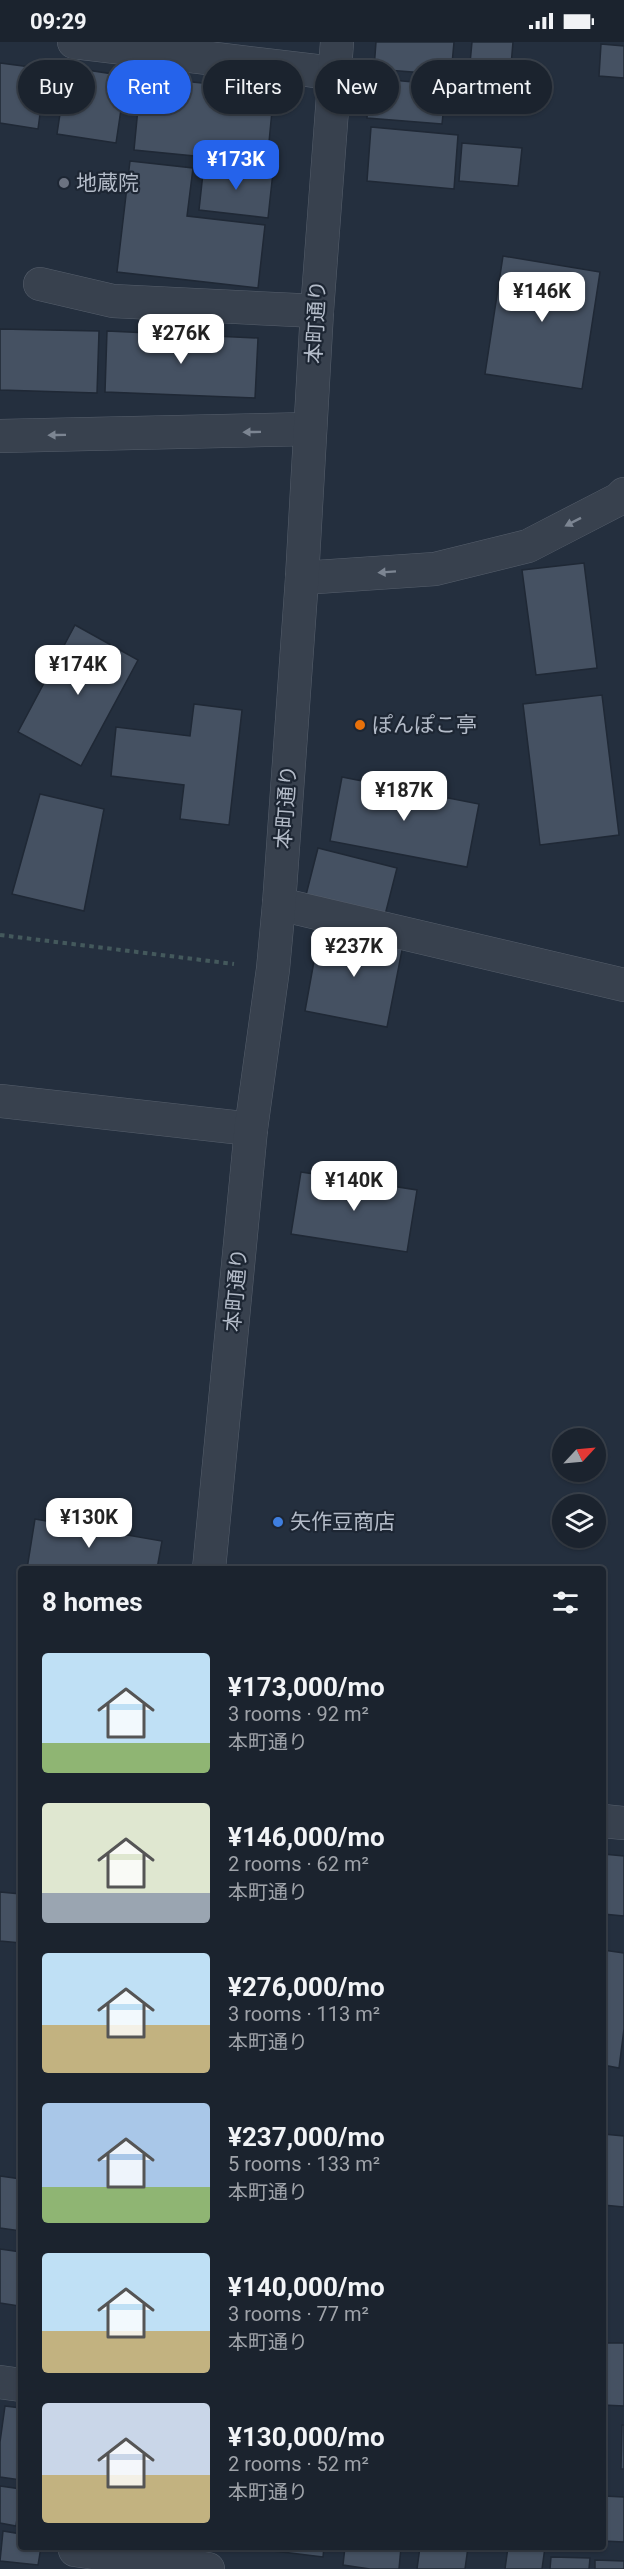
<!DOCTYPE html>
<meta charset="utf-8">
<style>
:root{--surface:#1b232e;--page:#242b36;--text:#f1f3f6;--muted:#a0a4aa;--line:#39404a;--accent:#2563eb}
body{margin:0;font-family:Roboto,"Noto Sans JP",sans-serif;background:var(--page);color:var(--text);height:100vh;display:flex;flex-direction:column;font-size:22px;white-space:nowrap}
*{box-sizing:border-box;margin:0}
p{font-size:20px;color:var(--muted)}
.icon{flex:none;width:33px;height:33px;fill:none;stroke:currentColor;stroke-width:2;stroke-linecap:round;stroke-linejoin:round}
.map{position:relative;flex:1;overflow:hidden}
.drawer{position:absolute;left:18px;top:1524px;width:588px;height:984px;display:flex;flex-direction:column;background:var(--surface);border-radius:6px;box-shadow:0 2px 4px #0004,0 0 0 2px var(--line)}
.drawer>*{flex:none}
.guide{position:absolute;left:18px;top:18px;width:588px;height:54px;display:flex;gap:12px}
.needle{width:39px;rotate:64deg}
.controls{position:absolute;left:552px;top:1386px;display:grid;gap:12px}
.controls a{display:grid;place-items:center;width:54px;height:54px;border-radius:50%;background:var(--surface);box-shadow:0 2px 4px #0004,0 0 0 2px var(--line);font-size:30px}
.price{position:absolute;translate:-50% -51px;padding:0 14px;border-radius:12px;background:#fff;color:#222;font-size:20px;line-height:39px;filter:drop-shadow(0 2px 3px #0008)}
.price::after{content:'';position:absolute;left:50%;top:36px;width:18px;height:14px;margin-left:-9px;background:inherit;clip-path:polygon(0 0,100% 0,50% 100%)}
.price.active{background:var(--accent);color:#fff}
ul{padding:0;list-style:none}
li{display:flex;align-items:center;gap:18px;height:150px;padding:0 24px}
li span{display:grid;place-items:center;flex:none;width:168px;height:120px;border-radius:6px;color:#555}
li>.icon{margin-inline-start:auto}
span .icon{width:72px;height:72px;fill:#fffc;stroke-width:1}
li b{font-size:26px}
h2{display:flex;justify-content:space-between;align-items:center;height:72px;padding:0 24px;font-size:26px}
.chip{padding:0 21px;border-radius:27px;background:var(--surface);box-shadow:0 2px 4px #0004,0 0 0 2px var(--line);font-size:21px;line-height:54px}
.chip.active{background:var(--accent);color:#fff}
.status{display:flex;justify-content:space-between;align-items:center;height:42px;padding:0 30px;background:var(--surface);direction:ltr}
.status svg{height:16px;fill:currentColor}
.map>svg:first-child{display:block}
.building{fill:#455162;stroke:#1f2835;stroke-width:1.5}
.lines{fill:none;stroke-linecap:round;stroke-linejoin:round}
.minor-casing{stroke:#565f6c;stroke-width:34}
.path{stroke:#44595c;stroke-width:4;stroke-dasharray:4.5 4.5;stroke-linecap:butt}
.minor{stroke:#38414e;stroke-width:33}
.oneway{fill:#7c8592}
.worship-dot{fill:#6b7280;stroke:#1d2633;stroke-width:2}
.food-dot{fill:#e8710a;stroke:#1d2633;stroke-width:2}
.shop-dot{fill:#3f7fe0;stroke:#1d2633;stroke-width:2}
.labels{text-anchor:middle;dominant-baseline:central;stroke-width:4.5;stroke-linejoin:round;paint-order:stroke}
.poi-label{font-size:21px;fill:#b4bcc9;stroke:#1d2633;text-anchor:start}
.street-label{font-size:21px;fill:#b4bcc9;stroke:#1d2633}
</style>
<div class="status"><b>09:29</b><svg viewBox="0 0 49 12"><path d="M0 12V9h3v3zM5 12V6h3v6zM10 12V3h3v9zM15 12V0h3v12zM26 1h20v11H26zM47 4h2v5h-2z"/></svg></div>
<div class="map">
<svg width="624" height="2527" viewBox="0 0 624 2527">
<rect width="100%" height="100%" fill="#242f3e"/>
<g class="building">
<path d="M376,0H454L451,33L374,27Z"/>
<path d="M472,0H513L509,47L468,43Z"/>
<path d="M601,2L624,4V36L599,34Z"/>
<path d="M0,21L46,27L38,87L0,81Z"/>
<path d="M67,25L126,34L116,101L57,92Z"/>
<path d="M141,35L274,48L267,121L134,108Z"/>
<path d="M370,36L446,43L442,82L367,76Z"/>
<path d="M371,85L458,93L454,147L367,139Z"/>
<path d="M462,101L522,106L518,144L459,139Z"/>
<path d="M130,119L193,126L187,174L265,183L258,246L117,230Z"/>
<path d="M204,122L273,130L268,176L199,168Z"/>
<path d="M503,214L600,230L582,347L485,332Z"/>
<path d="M0,287L99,289L97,351L0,348Z"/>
<path d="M107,289L258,296L255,356L105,350Z"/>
<path d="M584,521L597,626L536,633L522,528Z"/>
<path d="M75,583L138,618L81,724L18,690Z"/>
<path d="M602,653L619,793L540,803L523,662Z"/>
<path d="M194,662L242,668L229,783L180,777L184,743L111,734L116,685L190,694Z"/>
<path d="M342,735L479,762L467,825L330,799Z"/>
<path d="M40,752L104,767L84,869L12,852Z"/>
<path d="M318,806L397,826L385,873L306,853Z"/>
<path d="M320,886L403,903L387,985L305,969Z"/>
<path d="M301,1130L417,1148L407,1210L291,1192Z"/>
<path d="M35,1477L162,1499L157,1527H27Z"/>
<path d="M603,1812L624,1814V1874L603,1872Z"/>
<path d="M0,1850L21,1852V1901L0,1899Z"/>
<path d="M603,1908L624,1911V1987L619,2026L603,2023Z"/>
<path d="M603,2092L624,2094V2165L603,2163Z"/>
<path d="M0,2134L21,2137V2189L0,2186Z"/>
<path d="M0,2207L21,2210L19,2264L0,2261Z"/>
<path d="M603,2301H624V2364L603,2363Z"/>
<path d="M5,2364L21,2366V2438L0,2435V2400Z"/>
<path d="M622,2383H624V2427H621Z"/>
<path d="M0,2444L21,2447L16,2484L0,2481Z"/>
<path d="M603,2454L624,2455V2500L603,2499Z"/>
<path d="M3,2489L21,2492V2505H41L38,2523L0,2519Z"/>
<path d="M267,2505H324L323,2515L266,2508Z"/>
<path d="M345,2505H401L399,2527H370L343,2523Z"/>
<path d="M420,2505H468L465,2527H417Z"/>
<path d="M508,2505H545L542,2527H505Z"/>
<path d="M551,2515L590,2516L589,2527H550Z"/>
<path d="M595,2518L624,2519V2527H595Z"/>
</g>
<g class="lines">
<defs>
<g id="minor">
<path d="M74,0L333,31"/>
<path d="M40,242L113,259L317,269"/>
<path d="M0,394L310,387"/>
<path d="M302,536L435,527L528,504L619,457L624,452"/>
<path d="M279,862L624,943"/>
<path d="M0,1059L251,1087"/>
<path d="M209,1527L251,1087L273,927L279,862L302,536L317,269L337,0"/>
<path d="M603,1779L624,1781"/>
<path d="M0,2340L21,2343"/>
<path d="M75,2508L208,2527"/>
</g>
</defs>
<use href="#minor" class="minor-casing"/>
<path class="path" d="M0,893L234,922"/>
<use href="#minor" class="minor"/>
</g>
<defs><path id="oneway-solid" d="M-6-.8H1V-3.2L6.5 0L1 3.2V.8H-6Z" transform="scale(1.5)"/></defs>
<g class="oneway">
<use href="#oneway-solid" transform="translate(252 390) rotate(179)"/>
<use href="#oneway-solid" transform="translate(57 393) rotate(179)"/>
<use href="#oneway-solid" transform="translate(573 480) rotate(153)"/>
<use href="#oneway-solid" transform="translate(387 530) rotate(176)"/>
</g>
<circle class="worship-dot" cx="64" cy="141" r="6"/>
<circle class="food-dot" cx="360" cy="683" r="6"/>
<circle class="shop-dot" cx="278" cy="1480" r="6"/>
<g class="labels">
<g class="poi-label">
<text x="76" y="141">地蔵院</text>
<text x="372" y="683">ぽんぽこ亭</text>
<text x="290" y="1480">矢作豆商店</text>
</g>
<g class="street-label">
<text transform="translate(316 280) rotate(-87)">本町通り</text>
<text transform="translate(286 765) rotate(-86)">本町通り</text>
<text transform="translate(236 1248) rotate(-85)">本町通り</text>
</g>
</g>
</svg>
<div class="controls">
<a><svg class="needle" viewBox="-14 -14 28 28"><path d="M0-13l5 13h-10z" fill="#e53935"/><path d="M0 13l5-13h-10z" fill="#a0a4aa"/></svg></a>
<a><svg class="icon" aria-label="layers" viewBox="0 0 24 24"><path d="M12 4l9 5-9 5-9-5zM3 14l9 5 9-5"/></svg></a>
</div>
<b class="price active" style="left:236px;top:149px">¥173K</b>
<b class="price" style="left:542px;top:281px">¥146K</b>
<b class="price" style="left:181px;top:323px">¥276K</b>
<b class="price" style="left:78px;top:654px">¥174K</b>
<b class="price" style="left:404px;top:780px">¥187K</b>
<b class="price" style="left:354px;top:936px">¥237K</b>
<b class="price" style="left:354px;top:1170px">¥140K</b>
<b class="price" style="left:89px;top:1507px">¥130K</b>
<div class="guide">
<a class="chip">Buy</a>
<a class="chip active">Rent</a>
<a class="chip">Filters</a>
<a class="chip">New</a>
<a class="chip">Apartment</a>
</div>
<section class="drawer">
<h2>8 homes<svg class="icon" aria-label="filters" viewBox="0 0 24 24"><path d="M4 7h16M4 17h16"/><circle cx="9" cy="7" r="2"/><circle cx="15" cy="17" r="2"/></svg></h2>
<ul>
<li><span style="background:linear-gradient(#bfe0f5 75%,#8fb573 0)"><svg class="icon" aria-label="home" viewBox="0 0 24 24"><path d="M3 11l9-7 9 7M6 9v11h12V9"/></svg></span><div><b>¥173,000/mo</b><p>3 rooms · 92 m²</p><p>本町通り</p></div></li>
<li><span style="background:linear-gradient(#dfe7d0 75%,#9aa5b1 0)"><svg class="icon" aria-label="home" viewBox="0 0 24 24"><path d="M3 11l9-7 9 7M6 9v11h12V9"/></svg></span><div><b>¥146,000/mo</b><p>2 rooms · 62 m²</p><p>本町通り</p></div></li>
<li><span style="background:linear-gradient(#bfe0f5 60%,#c2b280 0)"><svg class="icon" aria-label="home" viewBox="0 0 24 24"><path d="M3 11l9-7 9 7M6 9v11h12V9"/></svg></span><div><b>¥276,000/mo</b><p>3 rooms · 113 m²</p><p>本町通り</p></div></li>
<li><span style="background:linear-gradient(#a9c7e8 70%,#8fb573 0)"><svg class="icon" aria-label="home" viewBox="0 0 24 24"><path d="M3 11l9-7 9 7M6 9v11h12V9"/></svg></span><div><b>¥237,000/mo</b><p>5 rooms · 133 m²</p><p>本町通り</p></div></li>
<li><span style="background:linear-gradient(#bfe0f5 65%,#c2b280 0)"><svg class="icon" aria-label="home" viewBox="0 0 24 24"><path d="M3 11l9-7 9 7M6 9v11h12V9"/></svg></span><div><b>¥140,000/mo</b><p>3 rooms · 77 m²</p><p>本町通り</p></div></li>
<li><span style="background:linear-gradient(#c9d6e8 60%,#c2b280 0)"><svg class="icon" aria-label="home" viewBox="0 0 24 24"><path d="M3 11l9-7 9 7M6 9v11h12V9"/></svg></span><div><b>¥130,000/mo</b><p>2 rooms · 52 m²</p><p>本町通り</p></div></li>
</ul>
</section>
</div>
